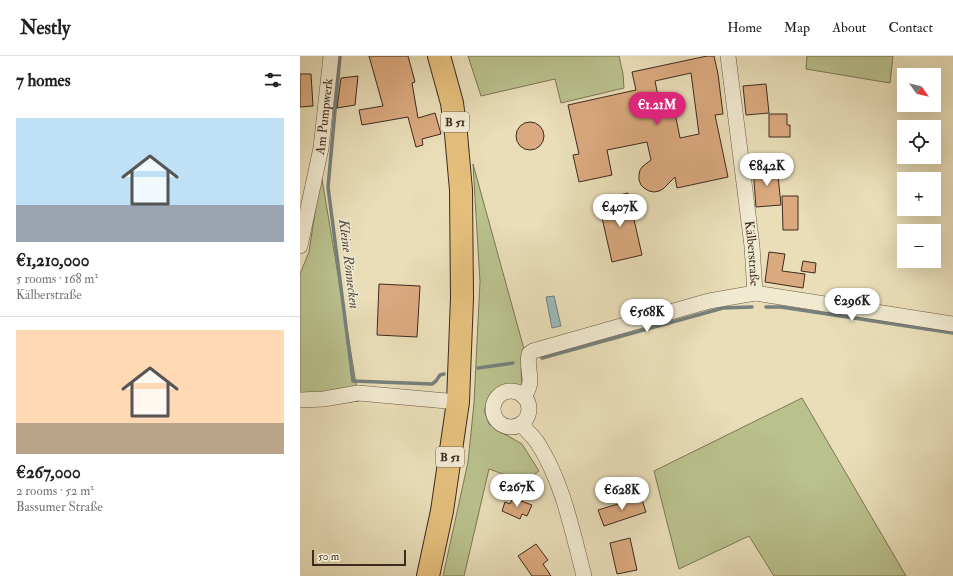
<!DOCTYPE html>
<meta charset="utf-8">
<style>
:root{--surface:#fff;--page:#f6f6f6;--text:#202124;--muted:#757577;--line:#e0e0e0;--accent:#db2777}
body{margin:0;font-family:"IM FELL Double Pica",serif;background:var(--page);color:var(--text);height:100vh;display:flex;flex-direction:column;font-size:15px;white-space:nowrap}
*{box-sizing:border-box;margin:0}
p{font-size:13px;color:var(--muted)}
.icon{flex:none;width:22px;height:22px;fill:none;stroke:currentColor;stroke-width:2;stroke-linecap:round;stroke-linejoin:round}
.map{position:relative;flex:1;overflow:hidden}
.sheet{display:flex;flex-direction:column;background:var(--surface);width:300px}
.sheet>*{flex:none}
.needle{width:26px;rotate:124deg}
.tools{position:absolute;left:597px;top:12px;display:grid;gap:8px}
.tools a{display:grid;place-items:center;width:44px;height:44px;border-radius:0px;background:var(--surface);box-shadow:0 4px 16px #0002;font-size:20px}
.scale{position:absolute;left:12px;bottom:10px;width:94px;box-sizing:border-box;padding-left:4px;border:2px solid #3f2a20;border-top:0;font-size:11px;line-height:14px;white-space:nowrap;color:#3f2a20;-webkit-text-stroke:3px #f1ead1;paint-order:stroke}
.price{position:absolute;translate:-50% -34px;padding:0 9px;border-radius:14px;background:#fff;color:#222;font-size:13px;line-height:26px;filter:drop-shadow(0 1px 2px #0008)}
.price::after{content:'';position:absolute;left:50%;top:24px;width:12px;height:9px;margin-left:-6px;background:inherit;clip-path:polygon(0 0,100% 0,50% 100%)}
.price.on{background:var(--accent);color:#fff}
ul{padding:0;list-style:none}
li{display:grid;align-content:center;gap:8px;height:212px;padding:0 16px}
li+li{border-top:1px solid var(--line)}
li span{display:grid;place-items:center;height:124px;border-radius:0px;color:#555}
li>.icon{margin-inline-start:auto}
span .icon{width:72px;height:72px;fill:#fffc;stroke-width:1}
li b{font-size:17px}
h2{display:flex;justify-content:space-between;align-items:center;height:48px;padding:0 16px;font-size:17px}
header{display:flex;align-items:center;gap:24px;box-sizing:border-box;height:56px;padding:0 20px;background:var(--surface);border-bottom:1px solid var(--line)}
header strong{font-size:19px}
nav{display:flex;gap:22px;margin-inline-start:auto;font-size:14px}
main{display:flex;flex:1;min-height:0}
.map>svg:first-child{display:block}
.green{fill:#b9c18d;stroke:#7c7656}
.water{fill:#9bbab9;stroke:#76807c}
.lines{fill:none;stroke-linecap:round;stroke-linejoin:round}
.stream{stroke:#76807c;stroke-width:3.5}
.building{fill:#dba97f;stroke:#3f2a20;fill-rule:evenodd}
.street-casing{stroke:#6a5746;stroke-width:16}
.primary-casing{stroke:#3f2a20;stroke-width:24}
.street{stroke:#f1ead1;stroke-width:15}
.primary{stroke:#e4bf7c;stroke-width:22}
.labels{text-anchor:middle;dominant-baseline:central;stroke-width:3;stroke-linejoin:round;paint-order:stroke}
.shield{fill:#f1ead1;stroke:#746455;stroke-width:1}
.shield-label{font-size:12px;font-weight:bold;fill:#3f2a20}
.street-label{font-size:13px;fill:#3f2a20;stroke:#f1ead1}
.water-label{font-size:14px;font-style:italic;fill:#564e46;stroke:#f1ead1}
</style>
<header>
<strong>Nestly</strong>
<nav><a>Home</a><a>Map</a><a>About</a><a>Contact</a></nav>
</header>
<main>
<section class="sheet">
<h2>7 homes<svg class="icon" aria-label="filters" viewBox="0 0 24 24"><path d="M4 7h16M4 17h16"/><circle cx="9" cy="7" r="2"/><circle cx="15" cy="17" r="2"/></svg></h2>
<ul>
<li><span style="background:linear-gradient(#bfe0f5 70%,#9aa5b1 0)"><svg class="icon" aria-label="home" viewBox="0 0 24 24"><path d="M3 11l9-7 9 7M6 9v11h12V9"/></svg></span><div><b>€1,210,000</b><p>5 rooms · 168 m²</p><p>Kälberstraße</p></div></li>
<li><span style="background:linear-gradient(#ffd9b3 75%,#b9a48a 0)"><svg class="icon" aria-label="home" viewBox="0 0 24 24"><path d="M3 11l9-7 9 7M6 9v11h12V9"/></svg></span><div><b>€267,000</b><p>2 rooms · 52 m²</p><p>Bassumer Straße</p></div></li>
</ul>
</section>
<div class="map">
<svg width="653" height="520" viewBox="0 0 653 520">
<rect width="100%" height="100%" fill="#e9deb8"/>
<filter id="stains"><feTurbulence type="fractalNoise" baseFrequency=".005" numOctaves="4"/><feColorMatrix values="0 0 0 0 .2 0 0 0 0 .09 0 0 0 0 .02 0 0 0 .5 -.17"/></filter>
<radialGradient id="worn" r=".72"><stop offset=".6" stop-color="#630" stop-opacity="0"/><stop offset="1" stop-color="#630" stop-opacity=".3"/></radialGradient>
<g class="green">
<path d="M168,0H319L323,18L324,32L261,47L255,23L181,40Z"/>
<path d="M507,0H593L590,27L506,13Z"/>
<path d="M173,108L224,293L221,314L222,329L204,332L191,338L184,354L189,368L203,377L222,388L239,415L225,426L189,413L164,520H143L168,406L174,347L180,226Z"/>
<path d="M21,117L59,345L25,349H0V218L9,196Z"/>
<path d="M502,342L606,520H474L449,480L379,513L354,415Z"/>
</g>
<path class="water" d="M254,240L261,270L252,272L246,241Z"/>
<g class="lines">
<g class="stream">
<path d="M40,0L28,131L53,325L132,328L136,325L140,319L144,318"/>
<path d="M466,251H481L653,277"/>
<path d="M242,302L423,252L452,251"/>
<path d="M178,312L213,307"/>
</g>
</g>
<g class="building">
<path d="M69,0H108L115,26L112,27L118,62L135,57L141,78L122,83L123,89L116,91L108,61L62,69L59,54L83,50Z"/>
<path d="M407,0H414L418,18L423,58L415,59L428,121L377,132L375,121L363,133L359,135L354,136L349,135L344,132L341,129L339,124V119L340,114L343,110L351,104L347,86L307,94L312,119L279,126L273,99L279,98L268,49L336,34L332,16ZM391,17L399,78L380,82L372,42L359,45L355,25Z"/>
<path d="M0,18H11L13,50L0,51Z"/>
<path d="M58,20L55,49L37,52L41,22Z"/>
<path d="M466,28L469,57L446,59L443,30Z"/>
<path d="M469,58H487V69H490V81H469Z"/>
<circle cx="230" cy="80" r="14"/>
<path d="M477,110L481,149L456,151L453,112Z"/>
<path d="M328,137L342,199L312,206L298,144Z"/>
<path d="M482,140H498V174H483Z"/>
<path d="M469,196L485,198L482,215L505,218L503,232L465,226Z"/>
<path d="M503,205L516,207L515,217L501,215Z"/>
<path d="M79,228L120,230L117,281L77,279Z"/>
<path d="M341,441L346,456L304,470L298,454Z"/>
<path d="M213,442L232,449L227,460L222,458L220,463L202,455L205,446L210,448Z"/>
<path d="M330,482L337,514L317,518L310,487Z"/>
<path d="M236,488L248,504L243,508L251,520H232L218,500Z"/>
</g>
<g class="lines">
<defs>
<g id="street">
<path id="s1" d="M428,0L452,190L455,237"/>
<path id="s2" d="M0,190L21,92L31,0"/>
<circle cx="211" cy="353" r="18"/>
<path d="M224,341C227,336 230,331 230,325C230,315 227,309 229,298L233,295L409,245L455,237L653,268"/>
<path d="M0,344L24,343L58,337L158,346"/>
<path d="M221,368C226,374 232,379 237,386C263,426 272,474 284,520"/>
</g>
<path id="primary" d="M128,520L142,455L158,346L162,242L161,134L156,78L152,47L139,0"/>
</defs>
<use href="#street" class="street-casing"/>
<use href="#primary" class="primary-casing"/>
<use href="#street" class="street"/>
<use href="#primary" class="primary"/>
</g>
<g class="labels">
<g class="shield">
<rect x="141" y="56" width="28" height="20" rx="3"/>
<rect x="136" y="391" width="28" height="20" rx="3"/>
</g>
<g class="shield-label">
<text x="155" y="66">B 51</text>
<text x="150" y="401">B 51</text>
</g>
<g class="street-label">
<text stroke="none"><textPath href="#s2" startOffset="132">Am Pumpwerk</textPath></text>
<text stroke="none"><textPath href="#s1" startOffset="199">Kälberstraße</textPath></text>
</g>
<g class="water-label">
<text transform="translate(49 208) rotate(83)">Kleine Rönnecken</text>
</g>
</g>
<rect width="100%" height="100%" filter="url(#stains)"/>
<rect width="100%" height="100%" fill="url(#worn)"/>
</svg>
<div class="tools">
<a><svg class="needle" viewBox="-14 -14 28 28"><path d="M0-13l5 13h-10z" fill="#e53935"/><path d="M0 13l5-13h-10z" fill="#757577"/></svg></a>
<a><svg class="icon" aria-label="locate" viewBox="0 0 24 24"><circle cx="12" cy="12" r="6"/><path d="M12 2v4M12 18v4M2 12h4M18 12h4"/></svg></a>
<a>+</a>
<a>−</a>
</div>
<div class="scale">50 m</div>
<b class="price on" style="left:357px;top:70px">€1.21M</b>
<b class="price" style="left:467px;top:131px">€842K</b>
<b class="price" style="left:320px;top:172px">€407K</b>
<b class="price" style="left:552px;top:266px">€296K</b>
<b class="price" style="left:347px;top:277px">€568K</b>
<b class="price" style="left:217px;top:452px">€267K</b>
<b class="price" style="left:322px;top:455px">€628K</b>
</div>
</main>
